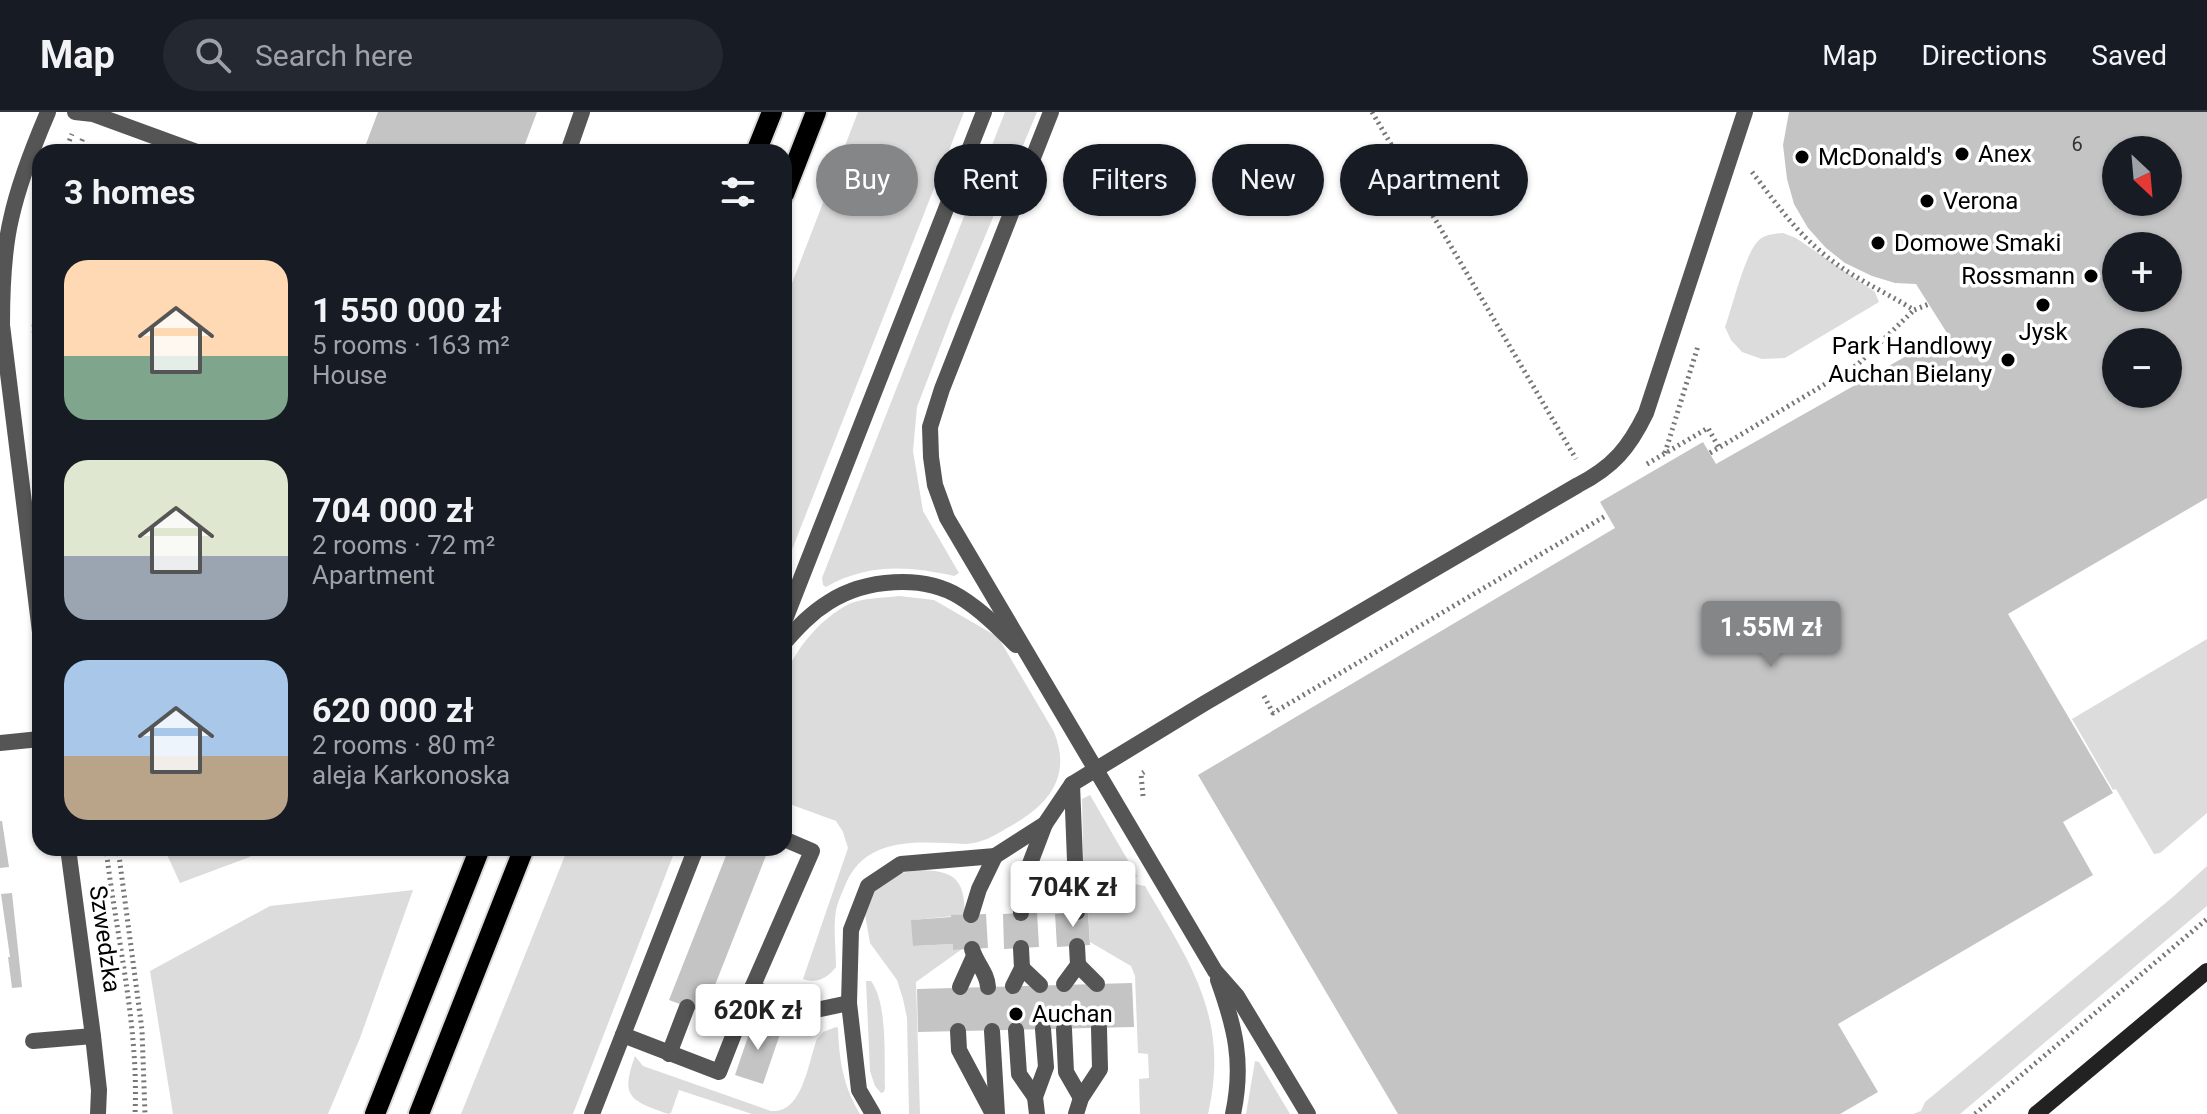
<!DOCTYPE html>
<meta charset="utf-8">
<style>
:root{--surface:#171b24;--page:#242831;--text:#f1f3f6;--muted:#9ea1a6;--line:#363941;--accent:#858687}
body{margin:0;font-family:Roboto,sans-serif;background:var(--page);color:var(--text);height:100vh;display:flex;flex-direction:column;font-size:30px;white-space:nowrap}
*{box-sizing:border-box;margin:0}
p{font-size:26px;color:var(--muted)}
.icon{flex:none;width:44px;height:44px;fill:none;stroke:currentColor;stroke-width:2;stroke-linecap:round;stroke-linejoin:round}
.map{position:relative;flex:1;overflow:hidden}
.details{position:absolute;left:32px;top:32px;width:760px;height:712px;display:flex;flex-direction:column;background:var(--surface);border-radius:24px;box-shadow:0 2px 6px #0004}
.details>*{flex:none}
.guide{position:absolute;left:816px;top:32px;width:760px;height:72px;display:flex;gap:16px}
.needle{width:52px;rotate:154deg}
.tools{position:absolute;left:2102px;top:24px;display:grid;gap:16px}
.tools a{display:grid;place-items:center;width:80px;height:80px;border-radius:50%;background:var(--surface);box-shadow:0 2px 6px #0004;font-size:40px}
.price{position:absolute;translate:-50% -68px;padding:0 18px;border-radius:8px;background:#fff;color:#222;font-size:26px;line-height:52px;filter:drop-shadow(0 2px 4px #0008)}
.price::after{content:'';position:absolute;left:50%;top:48px;width:24px;height:18px;margin-left:-12px;background:inherit;clip-path:polygon(0 0,100% 0,50% 100%)}
.price.selected{background:var(--accent);color:#fff}
ul{padding:0;list-style:none}
li{display:flex;align-items:center;gap:24px;height:200px;padding:0 32px}
li span{display:grid;place-items:center;flex:none;width:224px;height:160px;border-radius:24px;color:#555}
li>.icon{margin-inline-start:auto}
span .icon{width:96px;height:96px;fill:#fffc;stroke-width:1}
li b{font-size:34px}
h2{display:flex;justify-content:space-between;align-items:center;height:96px;padding:0 32px;font-size:34px}
.pill{padding:0 28px;border-radius:36px;background:var(--surface);box-shadow:0 2px 6px #0004;font-size:28px;line-height:72px}
.pill.selected{background:var(--accent);color:#fff}
header{display:flex;align-items:center;gap:48px;box-sizing:border-box;height:112px;padding:0 40px;background:var(--surface);border-bottom:2px solid var(--line)}
header strong{font-size:38px}
nav{display:flex;gap:44px;margin-inline-start:auto;font-size:28px}
.search{width:560px;height:72px;background:var(--page);display:flex;align-items:center;gap:20px;box-sizing:border-box;padding:0 28px;border-radius:44px;color:var(--muted);font-size:30px}
.map>svg:first-child{display:block}
.green{fill:#dcdcdc}
.building{fill:#c4c4c4;fill-rule:evenodd}
.lines{fill:none;stroke-linecap:round;stroke-linejoin:round}
.primary-casing{stroke:#dbdbdb;stroke-width:24}
.path{stroke:#777;stroke-width:5;stroke-dasharray:2 4;stroke-linecap:butt}
.service{stroke:#555;stroke-width:16}
.minor{stroke:#555;stroke-width:16}
.secondary{stroke:#222;stroke-width:16}
.primary{stroke:#000;stroke-width:20}
.poi-dot{fill:#000;stroke:#fff;stroke-width:3}
.labels{text-anchor:middle;dominant-baseline:central;stroke-width:7;stroke-linejoin:round;paint-order:stroke}
.number-label{font-size:20px;fill:#313131}
.poi-label{font-size:24px;fill:#000;stroke:#fff;text-anchor:start}
.street-label{font-size:24px;fill:#000;stroke:#fff}
</style>
<header>
<strong>Map</strong>
<div class="search"><svg class="icon" aria-label="search" viewBox="0 0 24 24"><circle cx="10" cy="10" r="6"/><path d="M15 15l6 6"/></svg>Search here</div>
<nav><a>Map</a><a>Directions</a><a>Saved</a></nav>
</header>
<div class="map">
<svg width="2207" height="1002" viewBox="0 0 2207 1002">
<rect width="100%" height="100%" fill="#fff"/>
<g class="green">
<path d="M858,0H964L784,458V192Z"/>
<path d="M1005,0H1037L953,201L917,295L913,339L923,399L959,461L954,464C909,454 868,451 826,475L823,473L822,466Z"/>
<path d="M1783,121L1796,126L1875,180L1879,190L1785,246L1762,247L1742,240L1731,228L1725,215C1732,196 1745,142 1758,129C1765,122 1774,122 1783,121Z"/>
<path d="M899,484L934,488L998,525L1054,620C1073,667 1046,695 1007,716C994,724 982,731 966,732C920,730 864,722 844,776C841,783 837,792 836,799C833,817 836,837 836,855C827,866 818,872 803,867L848,736L843,720L836,709L784,690V566C796,536 820,507 849,492C862,486 884,486 899,484Z"/>
<path d="M2207,527V701L2160,741L2154,742L2116,677L2113,678L2072,607Z"/>
<path d="M1090,683L1137,764L1114,788L1084,789L1082,687Z"/>
<path d="M164,736H268L247,746L180,771Z"/>
<path d="M568,736H676L573,1002H461Z"/>
<path d="M2207,754V794L1960,1002H1913L1921,999L1925,990L2174,784Z"/>
<path d="M919,758C955,759 964,766 965,803L912,808L914,834L953,832V838L962,837L916,870L920,1002H909L907,906L903,887L897,868L870,831L865,802L871,781L895,762Z"/>
<path d="M1135,772L1145,774C1191,853 1230,906 1208,1002H1140L1139,967L1149,966L1148,942L1138,941L1135,864L1131,854L1090,830L1088,793L1115,791Z"/>
<path d="M413,778L360,926L328,1002H173L150,859L270,794Z"/>
<path d="M866,869H871C888,892 884,947 885,976L884,980L881,981L875,974L870,959Z"/>
<path d="M836,915L838,916C839,947 843,974 860,1002H752L679,978L671,1001L668,1002C630,988 620,986 635,944L643,954L771,999C803,1002 808,950 817,927L823,920Z"/>
<path d="M1255,949L1259,950L1290,1002H1246Z"/>
</g>
<g class="building">
<path d="M378,0H537L522,40H363Z"/>
<path d="M1789,0H2207V386L2008,502L2113,681L2063,710L2093,763L1838,912L1878,980L1840,1002H1398L1198,663L1615,416L1600,390L1703,330L1716,352L1947,221L1916,172L1895,171L1872,164L1845,151L1826,136L1808,116L1794,92L1787,67L1783,33ZM2116,38H2168V90H2116ZM2116,134H2168V186H2116ZM2116,230H2168V282H2116Z"/>
<path d="M0,709H2L9,755L0,756Z"/>
<path d="M729,736H769L704,901L669,888Z"/>
<path d="M12,781L22,875L12,876L8,845H10L1,782Z"/>
<path d="M1088,799L1090,833L1057,835L1055,802Z"/>
<path d="M1037,800L1039,835L1004,837L1003,802Z"/>
<path d="M986,802L988,836L953,838V832L913,834L911,808L951,805V803Z"/>
<path d="M1132,871L1134,915L918,920L917,877Z"/>
<path d="M754,907L782,916L763,972L735,963Z"/>
</g>
<g class="lines">
<defs>
<g id="primary">
<path d="M756,40L772,0"/>
<path d="M784,82L816,0"/>
<path d="M375,1002L480,736"/>
<path d="M419,1002L524,736"/>
</g>
</defs>
<use href="#primary" class="primary-casing"/>
<g class="path">
<path d="M1372,0L1576,347"/>
<path d="M65,40L72,22"/>
<path d="M77,40L83,26"/>
<path d="M1752,60C1773,87 1792,115 1818,137C1846,163 1882,178 1914,198L1929,192"/>
<path d="M40,141L34,217L40,267"/>
<path d="M1665,341L1698,234"/>
<path d="M1710,341L1857,253L1914,198"/>
<path d="M1647,352L1708,316L1719,336"/>
<path d="M1264,584L1273,601L1607,403"/>
<path d="M1143,684L1141,662L1144,660"/>
<path d="M106,736C116,824 139,913 135,1002"/>
<path d="M118,736L142,918L145,1002"/>
<path d="M1975,1002L2207,807"/>
</g>
<g class="service">
<path d="M75,0L93,2L197,40"/>
<path d="M1051,0L942,277L930,315L931,345L935,373L947,406L1215,859L1237,884L1308,1002"/>
<path d="M568,40L582,0"/>
<path d="M784,510L984,0"/>
<path d="M784,531C798,515 811,501 829,490C865,467 923,462 960,485C981,498 999,516 1016,533"/>
<path d="M0,631L40,627"/>
<path d="M1072,672L1077,800"/>
<path d="M1021,801L1020,778L1045,712"/>
<path d="M971,803L979,777L995,744"/>
<path d="M972,837C976,851 987,860 988,875"/>
<path d="M1078,853L1097,872"/>
<path d="M1022,856L1040,873"/>
<path d="M1218,868C1235,915 1244,951 1233,1002"/>
<path d="M1064,872L1078,853L1077,834"/>
<path d="M1013,874L1022,856L1021,836"/>
<path d="M960,875L974,844"/>
<path d="M752,876L816,898L849,891"/>
<path d="M1064,917L1066,960L1081,986"/>
<path d="M1016,918L1019,962L1035,985"/>
<path d="M958,919L959,938L993,1002"/>
<path d="M992,919L997,1002"/>
<path d="M623,923L719,960L752,876L812,739L784,727"/>
<path d="M33,929L93,924"/>
<path d="M669,942L687,895"/>
<path d="M592,1002L696,736"/>
<path d="M873,1002L859,978L849,891L851,818L868,774L901,752L995,744L1045,712L1072,672L1205,591L1578,373C1613,355 1629,336 1646,301L1745,0"/>
<path d="M1037,1002L1035,985L1046,955L1043,917"/>
<path d="M1076,1002L1081,986L1100,957L1099,916"/>
</g>
<g class="minor">
<path d="M40,520L2,213C2,178 3,141 11,107C19,70 33,35 48,0"/>
<path d="M68,736L93,924L99,978L98,1002"/>
</g>
<path class="secondary" d="M2036,1002L2207,859"/>
<use href="#primary" class="primary"/>
</g>
<g class="poi-dot">
<circle cx="1962" cy="42" r="8"/>
<circle cx="1802" cy="45" r="8"/>
<circle cx="1927" cy="89" r="8"/>
<circle cx="1878" cy="131" r="8"/>
<circle cx="2091" cy="164" r="8"/>
<circle cx="2043" cy="193" r="8"/>
<circle cx="2008" cy="248" r="8"/>
<circle cx="1016" cy="902" r="8"/>
</g>
<g class="labels">
<g class="number-label">
<text x="2077" y="32">6</text>
</g>
<g class="poi-label">
<text x="1978" y="42">Anex</text>
<text x="1818" y="45">McDonald's</text>
<text x="1943" y="89">Verona</text>
<text x="1894" y="131">Domowe Smaki</text>
<text x="2075" y="164" text-anchor="end">Rossmann</text>
<text x="2043" y="220" text-anchor="middle">Jysk</text>
<text x="1992" y="234" text-anchor="end">Park Handlowy<tspan x="1992" dy="28">Auchan Bielany</tspan></text>
<text x="1032" y="902">Auchan</text>
</g>
<g class="street-label">
<text transform="translate(105 827) rotate(82)">Szwedzka</text>
</g>
</g>
</svg>
<div class="tools">
<a><svg class="needle" viewBox="-14 -14 28 28"><path d="M0-13l5 13h-10z" fill="#e53935"/><path d="M0 13l5-13h-10z" fill="#9ea1a6"/></svg></a>
<a>+</a>
<a>−</a>
</div>
<b class="price selected" style="left:1771px;top:557px">1.55M zł</b>
<b class="price" style="left:1073px;top:817px">704K zł</b>
<b class="price" style="left:758px;top:940px">620K zł</b>
<div class="guide">
<a class="pill selected">Buy</a>
<a class="pill">Rent</a>
<a class="pill">Filters</a>
<a class="pill">New</a>
<a class="pill">Apartment</a>
</div>
<section class="details">
<h2>3 homes<svg class="icon" aria-label="filters" viewBox="0 0 24 24"><path d="M4 7h16M4 17h16"/><circle cx="9" cy="7" r="2"/><circle cx="15" cy="17" r="2"/></svg></h2>
<ul>
<li><span style="background:linear-gradient(#ffd9b3 60%,#7fa58c 0)"><svg class="icon" aria-label="home" viewBox="0 0 24 24"><path d="M3 11l9-7 9 7M6 9v11h12V9"/></svg></span><div><b>1 550 000 zł</b><p>5 rooms · 163 m²</p><p>House</p></div></li>
<li><span style="background:linear-gradient(#dfe7d0 60%,#9aa5b1 0)"><svg class="icon" aria-label="home" viewBox="0 0 24 24"><path d="M3 11l9-7 9 7M6 9v11h12V9"/></svg></span><div><b>704 000 zł</b><p>2 rooms · 72 m²</p><p>Apartment</p></div></li>
<li><span style="background:linear-gradient(#a9c7e8 60%,#b9a48a 0)"><svg class="icon" aria-label="home" viewBox="0 0 24 24"><path d="M3 11l9-7 9 7M6 9v11h12V9"/></svg></span><div><b>620 000 zł</b><p>2 rooms · 80 m²</p><p>aleja Karkonoska</p></div></li>
</ul>
</section>
</div>
